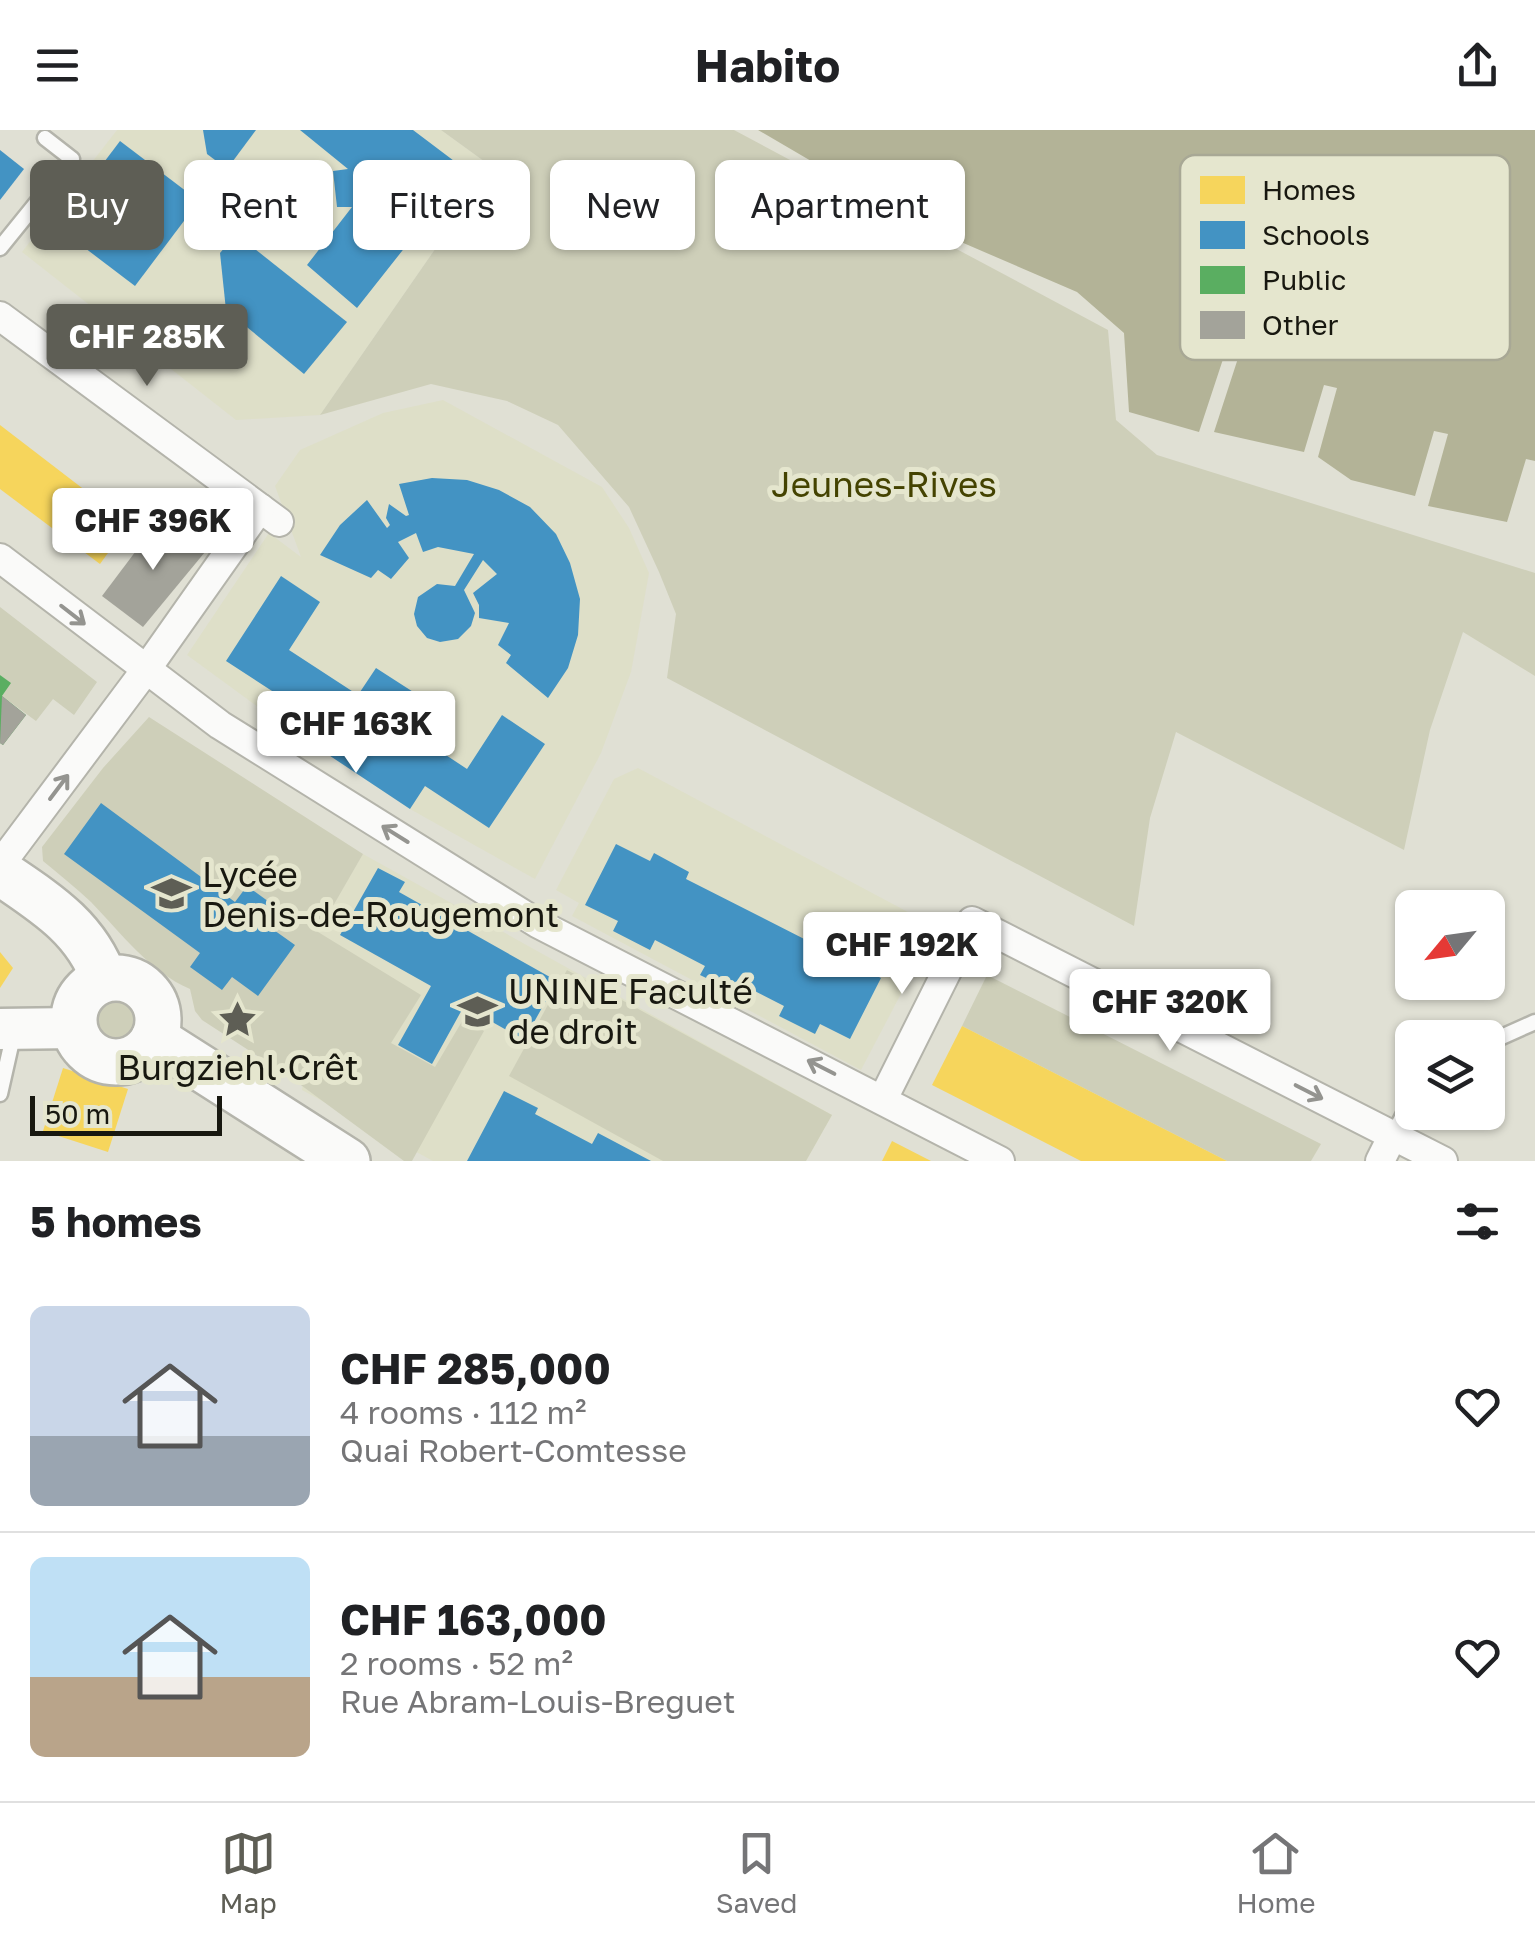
<!DOCTYPE html>
<meta charset="utf-8">
<style>
:root{--surface:#fff;--page:#f2f2f2;--text:#202124;--muted:#757577;--line:#e0e0e0;--accent:#5e5e55}
body{margin:0;font-family:"Golos Text",sans-serif;background:var(--page);color:var(--text);height:100vh;display:flex;flex-direction:column;font-size:38px;white-space:nowrap}
*{box-sizing:border-box;margin:0}
p{font-size:32px;color:var(--muted)}
.icon{flex:none;width:55px;height:55px;fill:none;stroke:currentColor;stroke-width:2;stroke-linecap:round;stroke-linejoin:round}
.map{position:relative;height:1031px;overflow:hidden}
.panel{display:flex;flex-direction:column;background:var(--surface);flex:1}
.panel>*{flex:none}
.hud{position:absolute;left:30px;top:30px;width:1000px;height:90px;display:flex;gap:20px}
.needle{width:65px;rotate:241deg}
.tools{position:absolute;left:1395px;top:760px;display:grid;gap:20px}
.tools a{display:grid;place-items:center;width:110px;height:110px;border-radius:15px;background:var(--surface);box-shadow:0 2px 8px #0004;font-size:50px}
.scale{position:absolute;left:30px;bottom:25px;width:192px;box-sizing:border-box;padding-left:10px;border:5px solid #181810;border-top:0;font-size:28px;line-height:35px;white-space:nowrap;color:#181810;-webkit-text-stroke:8px #e5e6ce;paint-order:stroke}
.price{position:absolute;translate:-50% -85px;padding:0 22px;border-radius:10px;background:#fff;color:#222;font-size:32px;line-height:65px;filter:drop-shadow(0 2px 5px #0008)}
.price::after{content:'';position:absolute;left:50%;top:60px;width:30px;height:22px;margin-left:-15px;background:inherit;clip-path:polygon(0 0,100% 0,50% 100%)}
.price.selected{background:var(--accent);color:#fff}
ul{padding:0;list-style:none}
li{display:flex;align-items:center;gap:30px;height:250px;padding:0 30px}
li+li{border-top:2px solid var(--line)}
li span{display:grid;place-items:center;flex:none;width:280px;height:200px;border-radius:15px;color:#555}
li>.icon{margin-inline-start:auto}
span .icon{width:120px;height:120px;fill:#fffc;stroke-width:1}
li b{font-size:42px}
h2{display:flex;justify-content:space-between;align-items:center;height:120px;padding:0 30px;font-size:42px}
.chip{padding:0 35px;border-radius:15px;background:var(--surface);box-shadow:0 2px 8px #0004;font-size:35px;line-height:90px}
.chip.selected{background:var(--accent);color:#fff}
header{display:flex;justify-content:space-between;align-items:center;height:130px;padding:0 30px;background:var(--surface);font-size:45px;font-weight:700}
.dock{display:flex;justify-content:space-around;align-items:center;height:140px;border-top:2px solid var(--line);background:var(--surface);font-size:28px;color:var(--muted)}
.dock a{display:grid;justify-items:center;gap:5px}
.dock .selected{color:var(--accent)}
.map>svg:first-child{display:block}
.built{fill:#dedfc8}
.green{fill:#cecfb9}
.water{fill:#b3b397}
.homes{fill:#f6d55c}
.schools{fill:#4393c3}
.public{fill:#5aae61}
.building{fill:#a3a39a}
.lines{fill:none;stroke-linecap:round;stroke-linejoin:round}
.lane-casing{stroke:#b4b4ab;stroke-width:19}
.street-casing{stroke:#b4b4ab;stroke-width:32}
.secondary-casing{stroke:#b4b4ab;stroke-width:45}
.primary-casing{stroke:#b4b4ab;stroke-width:50}
.lane{stroke:#fafaf9;stroke-width:14}
.street{stroke:#fafaf9;stroke-width:28}
.secondary{stroke:#fafaf9;stroke-width:40}
.primary{stroke:#fafaf9;stroke-width:45}
.oneway{stroke:#949490}
.labels{text-anchor:middle;dominant-baseline:central;stroke-width:10;stroke-linejoin:round;paint-order:stroke}
.park-label{font-size:35px;fill:#444301;stroke:#e5e6ce}
.poi-label{font-size:35px;fill:#181810;stroke:#e5e6ce;text-anchor:start}
.key{fill:#e5e6ce;stroke:#a8a895;stroke-width:2.5}
.key-label{font-size:28px;fill:#181810}
</style>
<header><svg class="icon" aria-label="menu" viewBox="0 0 24 24"><path d="M4 6h16M4 12h16M4 18h16"/></svg>Habito<svg class="icon" aria-label="share" viewBox="0 0 24 24"><path d="M12 15V3M7 8l5-5 5 5M5 13v7h14v-7"/></svg></header>
<div class="map">
<svg width="1535" height="1031" viewBox="0 0 1535 1031">
<rect width="100%" height="100%" fill="#e0e0d4"/>
<g class="built">
<path d="M117,0H441L492,37L320,285L236,290L22,122Z"/>
<path d="M443,270L602,357L629,398L649,443L631,542L601,623L535,749L410,679L276,590L187,525L269,403L301,427L275,356L300,320L383,283Z"/>
<path d="M638,638L936,797L861,940L572,786L579,773L556,760L614,649Z"/>
<path d="M363,724L832,985L806,1031H433L302,960L317,802Z"/>
</g>
<g class="green">
<path d="M441,0H734L1108,200L1116,290L1157,325L1535,443V546L1463,502L1430,600L1404,720L1176,602L1150,688L1134,796L667,548L676,484L659,442L629,377L558,295L507,271L431,254L320,285L492,37Z"/>
<path d="M0,477L97,552L74,585L53,569L36,591L2,566L10,553L0,545Z"/>
<path d="M149,587L363,724L318,802L421,865L391,913L435,937L464,888L484,901L412,1031H404L290,947L202,890L195,881L190,859C150,842 121,803 91,772C76,758 59,744 43,731L42,717L103,638Z"/>
<path d="M567,840L832,985L806,1031H663L509,946Z"/>
<path d="M987,845L1321,1014L1311,1031H1227L962,896Z"/>
<circle cx="116" cy="888" r="25"/>
</g>
<path class="water" d="M758,0H1535V331L1526,329L1507,392L1428,376L1448,304L1434,301L1415,366L1351,350L1318,327L1337,258L1324,255L1304,322L1214,302L1241,219L1228,214L1199,302L1129,282L1124,203L1077,162L917,93Z"/>
<g class="homes">
<path d="M0,295L129,394L100,434L0,359Z"/>
<path d="M0,822L13,838L0,858Z"/>
<path d="M962,896L1227,1031H1081L932,955Z"/>
<path d="M63,938L128,959L108,1022L43,1001Z"/>
<path d="M892,1011L931,1031H882Z"/>
</g>
<g class="schools">
<path d="M203,0H256L227,39L207,24Z"/>
<path d="M300,0H413L466,40L357,178L307,135L352,77H337L333,41L348,39Z"/>
<path d="M120,11L199,71L135,156L56,96Z"/>
<path d="M0,20L24,39L0,70Z"/>
<path d="M236,104L347,192L304,244L226,180L220,123Z"/>
<path d="M432,348L467,350L499,360L530,377L556,404L570,433L580,469L578,505L568,538L548,568L506,533L511,525L498,515L509,493L479,488V475L473,463L497,444L483,430L464,460L475,483L471,496L458,509L440,512L427,508L417,496L414,484L418,467L437,454L455,456L474,424L438,417L423,422L416,403L398,412L409,428L391,449L378,440L371,448L320,425L340,395L367,370L387,398L390,395L386,388L389,374L406,386L409,385L399,354Z"/>
<path d="M281,446L320,472L289,520L358,565L376,538L421,567L402,596L467,639L502,585L545,614L489,698L425,656L410,679L276,590L289,572L226,531Z"/>
<path d="M101,673L235,772L247,756L276,777L264,793L295,815L258,866L232,847L222,860L190,837L200,823L64,724Z"/>
<path d="M616,714L650,731L654,723L689,742L686,749L816,815L819,808L855,826L851,833L881,848L850,909L820,894L815,904L779,886L784,876L737,852L733,861L700,845L705,836L655,810L650,820L613,801L618,791L585,775Z"/>
<path d="M378,738L405,752L399,762L557,851L524,910L464,876L432,934L398,915L431,856L340,805Z"/>
<path d="M504,961L538,978L535,984L592,1014L598,1003L651,1031H467Z"/>
</g>
<path class="public" d="M0,545L11,553L2,566L26,585L3,615L0,613Z"/>
<g class="building">
<path d="M160,389L205,422L143,497L102,466Z"/>
<path d="M2,566L26,585L3,615L0,613Z"/>
</g>
<g class="lines">
<defs>
<g id="lane">
<path d="M0,118L72,29L45,8"/>
<path d="M1488,913L1535,892"/>
<path d="M0,964L14,902"/>
<path d="M1393,1005L1412,968"/>
</g>
<g id="street">
<path d="M0,186L279,392"/>
<path d="M0,428L220,595L537,793L1000,1031"/>
<path d="M0,735L145,541L260,378"/>
<path d="M883,969L972,791L1443,1031"/>
<path d="M1380,1031L1393,1005"/>
</g>
<path id="secondary" d="M0,899L75,898"/>
<g id="primary">
<path d="M0,742C44,772 86,797 104,849"/>
<circle cx="116" cy="890" r="42"/>
<path d="M154,908L347,1031"/>
</g>
</defs>
<use href="#lane" class="lane-casing"/>
<use href="#street" class="street-casing"/>
<use href="#secondary" class="secondary-casing"/>
<use href="#primary" class="primary-casing"/>
<use href="#lane" class="lane"/>
<use href="#street" class="street"/>
<use href="#secondary" class="secondary"/>
<use href="#primary" class="primary"/>
</g>
<defs><path id="oneway-shaft" d="M-6 0H5M1.5-3L5.5 0L1.5 3" fill="none" stroke-width="1.6" stroke-linecap="round" stroke-linejoin="round" transform="scale(2.5)"/></defs>
<g class="oneway">
<use href="#oneway-shaft" transform="translate(73 485) rotate(38)"/>
<use href="#oneway-shaft" transform="translate(59 657) rotate(-53)"/>
<use href="#oneway-shaft" transform="translate(395 704) rotate(-148)"/>
<use href="#oneway-shaft" transform="translate(821 937) rotate(-153)"/>
<use href="#oneway-shaft" transform="translate(1309 962) rotate(27)"/>
</g>
<defs>
<symbol id="school-bare" viewBox="-9 -9 18 18"><path d="M0-5L7-2L0 1L-7-2ZM-4 1L0 2.5L4 1V4Q0 6-4 4Z" fill="#5e5e55" stroke="#e5e6ce" stroke-width="2.5" paint-order="stroke"/></symbol>
<symbol id="university-bare" viewBox="-9 -9 18 18"><path d="M0-5L7-2L0 1L-7-2ZM-4 1L0 2.5L4 1V4Q0 6-4 4Z" fill="#5e5e55" stroke="#e5e6ce" stroke-width="2.5" paint-order="stroke"/></symbol>
<symbol id="sight-bare" viewBox="-9 -9 18 18"><path d="M0-6L1.8-2.2L6-1.7L2.9 1.2L3.7 5.4L0 3.3L-3.7 5.4L-2.9 1.2L-6-1.7L-1.8-2.2Z" fill="#5e5e55" stroke="#e5e6ce" stroke-width="2.5" paint-order="stroke"/></symbol>
</defs>
<g fill-rule="evenodd">
<use href="#school-bare" x="144" y="736" width="55" height="55"/>
<use href="#university-bare" x="450" y="854" width="55" height="55"/>
<use href="#sight-bare" x="210" y="862" width="55" height="55"/>
</g>
<g class="labels">
<g class="park-label">
<text x="884" y="354">Jeunes-Rives</text>
</g>
<g class="poi-label">
<text x="202" y="744">Lycée<tspan x="202" dy="40">Denis-de-Rougemont</tspan></text>
<text x="508" y="861">UNINE Faculté<tspan x="508" dy="40">de droit</tspan></text>
<text x="238" y="937" text-anchor="middle">Burgziehl·Crêt</text>
</g>
</g>
<rect x="1180" y="25" width="330" height="205" rx="15" class="key"/>
<rect x="1200" y="46" width="45" height="28" fill="#f6d55c"/>
<rect x="1200" y="91" width="45" height="28" fill="#4393c3"/>
<rect x="1200" y="136" width="45" height="28" fill="#5aae61"/>
<rect x="1200" y="181" width="45" height="28" fill="#a3a39a"/>
<g class="key-label">
<text x="1262" y="70">Homes</text>
<text x="1262" y="115">Schools</text>
<text x="1262" y="160">Public</text>
<text x="1262" y="205">Other</text>
</g>
</svg>
<div class="tools">
<a><svg class="needle" viewBox="-14 -14 28 28"><path d="M0-13l5 13h-10z" fill="#e53935"/><path d="M0 13l5-13h-10z" fill="#757577"/></svg></a>
<a><svg class="icon" aria-label="layers" viewBox="0 0 24 24"><path d="M12 4l9 5-9 5-9-5zM3 14l9 5 9-5"/></svg></a>
</div>
<div class="scale">50 m</div>
<b class="price selected" style="left:147px;top:259px">CHF 285K</b>
<b class="price" style="left:153px;top:443px">CHF 396K</b>
<b class="price" style="left:356px;top:646px">CHF 163K</b>
<b class="price" style="left:902px;top:867px">CHF 192K</b>
<b class="price" style="left:1170px;top:924px">CHF 320K</b>
<div class="hud">
<a class="chip selected">Buy</a>
<a class="chip">Rent</a>
<a class="chip">Filters</a>
<a class="chip">New</a>
<a class="chip">Apartment</a>
</div>
</div>
<section class="panel">
<h2>5 homes<svg class="icon" aria-label="filters" viewBox="0 0 24 24"><path d="M4 7h16M4 17h16"/><circle cx="9" cy="7" r="2"/><circle cx="15" cy="17" r="2"/></svg></h2>
<ul>
<li><span style="background:linear-gradient(#c9d6e8 65%,#9aa5b1 0)"><svg class="icon" aria-label="home" viewBox="0 0 24 24"><path d="M3 11l9-7 9 7M6 9v11h12V9"/></svg></span><div><b>CHF 285,000</b><p>4 rooms · 112 m²</p><p>Quai Robert-Comtesse</p></div><svg class="icon" aria-label="heart" viewBox="0 0 24 24"><path d="M12 20l-8-8c-3-5 5-10 8-4 3-6 11-1 8 4z"/></svg></li>
<li><span style="background:linear-gradient(#bfe0f5 60%,#b9a48a 0)"><svg class="icon" aria-label="home" viewBox="0 0 24 24"><path d="M3 11l9-7 9 7M6 9v11h12V9"/></svg></span><div><b>CHF 163,000</b><p>2 rooms · 52 m²</p><p>Rue Abram-Louis-Breguet</p></div><svg class="icon" aria-label="heart" viewBox="0 0 24 24"><path d="M12 20l-8-8c-3-5 5-10 8-4 3-6 11-1 8 4z"/></svg></li>
</ul>
</section>
<nav class="dock">
<a class="selected"><svg class="icon" aria-label="map" viewBox="0 0 24 24"><path d="M3 6l6-2 6 2 6-2v14l-6 2-6-2-6 2zM9 4v14M15 6v14"/></svg>Map</a>
<a><svg class="icon" aria-label="saved" viewBox="0 0 24 24"><path d="M7 4h10v16l-5-4-5 4z"/></svg>Saved</a>
<a><svg class="icon" aria-label="home" viewBox="0 0 24 24"><path d="M3 11l9-7 9 7M6 9v11h12V9"/></svg>Home</a>
</nav>
